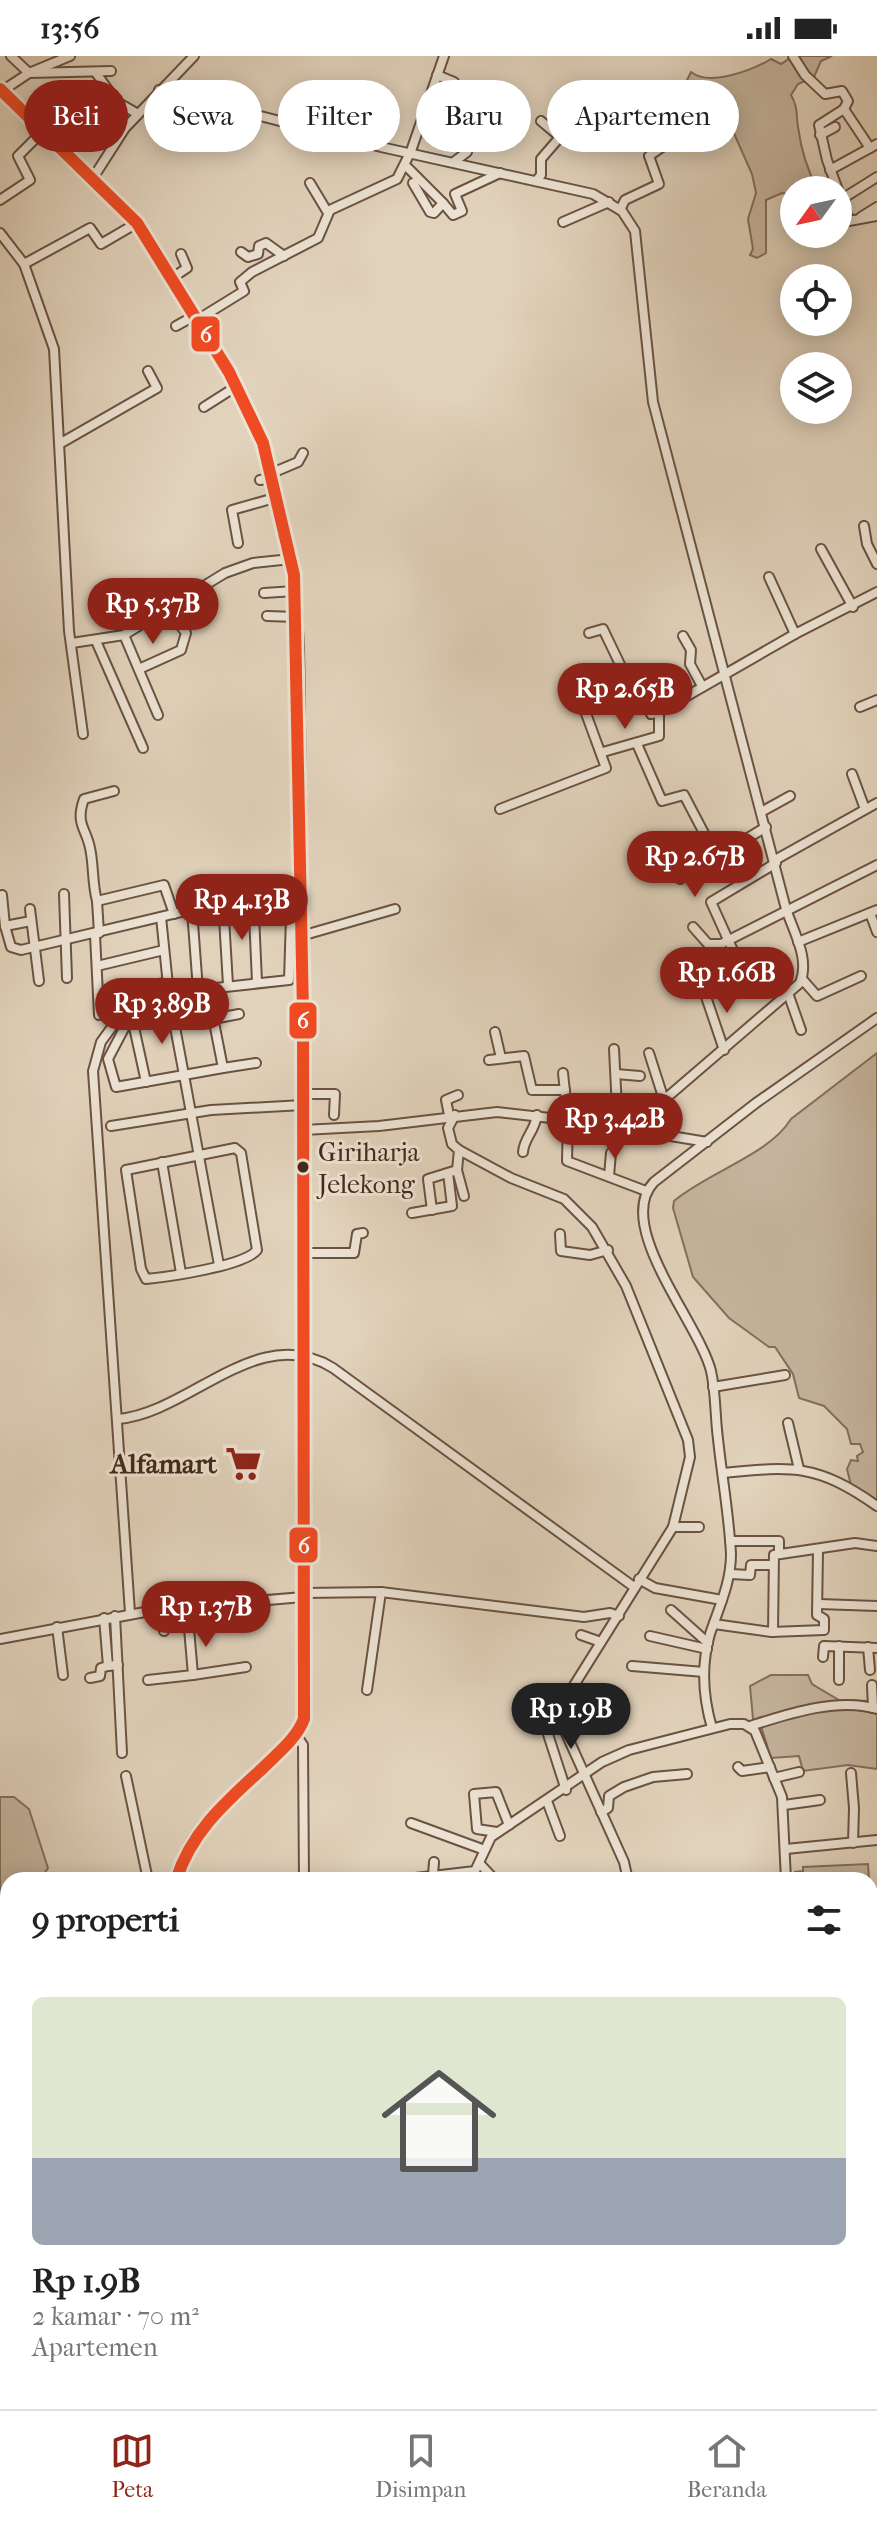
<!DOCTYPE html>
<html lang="id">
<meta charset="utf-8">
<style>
:root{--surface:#fff;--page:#f6f6f6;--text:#222;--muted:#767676;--line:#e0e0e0;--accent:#8f2418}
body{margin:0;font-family:"IM FELL French Canon",serif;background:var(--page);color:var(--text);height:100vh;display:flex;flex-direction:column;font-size:30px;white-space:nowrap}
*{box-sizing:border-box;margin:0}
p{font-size:26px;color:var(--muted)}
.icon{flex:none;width:44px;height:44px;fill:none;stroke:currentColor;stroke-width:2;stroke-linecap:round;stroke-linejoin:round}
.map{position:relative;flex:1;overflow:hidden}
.panel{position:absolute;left:0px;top:1816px;width:878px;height:538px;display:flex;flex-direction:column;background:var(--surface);border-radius:24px 24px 0 0;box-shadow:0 4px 20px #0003}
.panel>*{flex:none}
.top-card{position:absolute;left:24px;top:24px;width:830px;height:72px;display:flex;gap:16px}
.needle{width:52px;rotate:237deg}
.controls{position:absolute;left:780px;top:120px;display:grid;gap:16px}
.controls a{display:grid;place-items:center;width:72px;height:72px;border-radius:50%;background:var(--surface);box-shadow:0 4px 20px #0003;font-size:40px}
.price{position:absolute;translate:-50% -68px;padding:0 18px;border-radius:28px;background:var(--accent);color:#fff;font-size:26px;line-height:52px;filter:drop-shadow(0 2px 4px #0008)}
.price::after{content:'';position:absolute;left:50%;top:48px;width:24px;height:18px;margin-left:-12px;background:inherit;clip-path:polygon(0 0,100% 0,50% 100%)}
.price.current{background:#222;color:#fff}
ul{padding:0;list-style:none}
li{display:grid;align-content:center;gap:16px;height:424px;padding:0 32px}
li span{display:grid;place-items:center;height:248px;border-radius:12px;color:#555}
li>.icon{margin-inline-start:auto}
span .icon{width:144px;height:144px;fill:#fffc;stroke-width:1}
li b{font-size:34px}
h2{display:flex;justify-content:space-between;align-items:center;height:96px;padding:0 32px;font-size:34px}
.tag{padding:0 28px;border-radius:36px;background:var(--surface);box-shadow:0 4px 20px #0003;font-size:28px;line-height:72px}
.tag.current{background:var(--accent);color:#fff}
.status{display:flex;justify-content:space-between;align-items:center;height:56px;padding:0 40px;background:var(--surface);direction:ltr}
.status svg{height:22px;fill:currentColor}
.tab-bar{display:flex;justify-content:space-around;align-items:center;height:112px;border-top:2px solid var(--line);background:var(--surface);font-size:22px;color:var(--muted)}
.tab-bar a{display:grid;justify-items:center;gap:4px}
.tab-bar .current{color:var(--accent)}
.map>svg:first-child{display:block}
.green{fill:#c6b59f;stroke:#856e5c;stroke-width:2}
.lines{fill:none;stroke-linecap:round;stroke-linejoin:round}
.minor-casing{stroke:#6b5241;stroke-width:12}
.major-casing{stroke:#442818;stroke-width:14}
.minor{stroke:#ece2d3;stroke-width:8}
.major{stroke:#e1d2bb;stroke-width:10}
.bus-1-casing{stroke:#ece2d3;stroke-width:18}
.bus-1{stroke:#f04b23;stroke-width:12}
.bus-dot{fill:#442818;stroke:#ece2d3;stroke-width:3}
.labels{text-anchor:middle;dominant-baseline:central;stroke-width:6;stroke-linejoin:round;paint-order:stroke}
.bus-label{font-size:26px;fill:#442818;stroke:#ece2d3;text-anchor:start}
.poi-label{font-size:28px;font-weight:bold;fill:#442818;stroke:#ece2d3;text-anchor:end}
.line-badge{stroke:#ece2d3;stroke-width:3}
.badge-label{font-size:22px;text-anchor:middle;font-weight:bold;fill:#fff}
</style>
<div class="status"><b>13:56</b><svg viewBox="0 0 49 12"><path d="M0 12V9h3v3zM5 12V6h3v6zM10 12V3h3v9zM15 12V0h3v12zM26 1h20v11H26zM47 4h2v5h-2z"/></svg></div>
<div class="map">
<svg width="877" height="2353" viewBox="0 0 877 2353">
<rect width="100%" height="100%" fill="#e1d2bb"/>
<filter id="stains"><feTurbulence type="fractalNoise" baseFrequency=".0025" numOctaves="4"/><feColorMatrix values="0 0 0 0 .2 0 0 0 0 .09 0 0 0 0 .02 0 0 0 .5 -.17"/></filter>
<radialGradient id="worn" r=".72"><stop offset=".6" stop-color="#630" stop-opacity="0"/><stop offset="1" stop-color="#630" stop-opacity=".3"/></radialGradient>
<g class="green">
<path d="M793,0H832L821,5L814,21L798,28L791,39C798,51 796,58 798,71C801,93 807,114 818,134H794V139L782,137L766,144V197L757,202L750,199L753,193L748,163L756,137L752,118L717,39L708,30L691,37L684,30L691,16C709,31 753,14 771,3L781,8Z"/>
<path d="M877,997V1445L852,1433L847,1413L851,1404L858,1405L857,1400L863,1396L860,1388H851L847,1373L824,1350L799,1342L793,1318L775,1291H769L729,1262L693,1221L673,1152L674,1145C708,1116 769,1099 791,1063Z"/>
<path d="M771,1619H808L812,1628L839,1644L871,1645L877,1634V1713L848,1709L803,1715L799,1700L771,1702L760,1667L753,1663L750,1630Z"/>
<path d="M0,1741H14L29,1753L48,1812L40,1824H8V1847H0Z"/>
<path d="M868,1808L869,1824H795V1816L803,1815V1811Z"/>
<rect x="870" y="2261" width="7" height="59"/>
</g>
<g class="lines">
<defs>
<g id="minor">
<path d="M11,0L29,17L111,15"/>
<path d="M793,0L805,19L825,38L842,35L848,45L844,53"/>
<path d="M96,17L117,46L138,58"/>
<path d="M437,19L454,26"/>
<path d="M159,34L381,91L593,138L622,155L635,175L653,346L786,853C794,877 810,903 800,927L629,1074"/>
<path d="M2,35L29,17L70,0"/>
<path d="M820,79L835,71"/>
<path d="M455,105L467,96"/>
<path d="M405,109L443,147L434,157L430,156L413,127"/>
<path d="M830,114L870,92"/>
<path d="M93,122L125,72L194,0"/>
<path d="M536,125L541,119V103L560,81L541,65"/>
<path d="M310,127L328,157"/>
<path d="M842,143L877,121"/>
<path d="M0,144L30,124L18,100L44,74"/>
<path d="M443,147L453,159L462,155L455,138L500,117"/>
<path d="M620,154L625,144L659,128L649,100L662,91L671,63"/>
<path d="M861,161L877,151"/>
<path d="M849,164L827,104L819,69L844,53L870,92L877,88"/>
<path d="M563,166L609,146"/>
<path d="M838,167L877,160"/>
<path d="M0,177L24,208L54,293L69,575L83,678"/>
<path d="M241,196L248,201L258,198L259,190L266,187L284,200"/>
<path d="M24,208L90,172L101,188L137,167"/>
<path d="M172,222L187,212L181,198"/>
<path d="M197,264L244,235L240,226L252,216L318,182L330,154L397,123L411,95L444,0"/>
<path d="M176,270L194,260"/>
<path d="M204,351L237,330"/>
<path d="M61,387L157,332L148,315"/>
<path d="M272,417L298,406L303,397"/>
<path d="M260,424L273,422"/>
<path d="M864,470L867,488L877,508"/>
<path d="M238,487L232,454L278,441"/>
<path d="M821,493L853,551"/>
<path d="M769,521L795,578"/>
<path d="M264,537L295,535"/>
<path d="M267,560L296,561"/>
<path d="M589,577L603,573L627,623L637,627L651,658L659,656"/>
<path d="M683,580L691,594L690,608L702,630"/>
<path d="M96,585L143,692"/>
<path d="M72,587L124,579"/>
<path d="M139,613L181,594L186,577L169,554"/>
<path d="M860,651L877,644"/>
<path d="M158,659L124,579L225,517L253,507L291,503"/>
<path d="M637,688L662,745L684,739L706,781"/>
<path d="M603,696L659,680V656L795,578L877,536"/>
<path d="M852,718L865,753"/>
<path d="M500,753L606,712L574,625"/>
<path d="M761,756L790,740"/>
<path d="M775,804L877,747"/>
<path d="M680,823L766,771"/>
<path d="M253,837L257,926"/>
<path d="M64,838L67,922"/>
<path d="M2,839L5,870L31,865"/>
<path d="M97,845C92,827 94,810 90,792C86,772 75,768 84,743L114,735"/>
<path d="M223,845L228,929"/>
<path d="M30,853L39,925"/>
<path d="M192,854L198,934"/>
<path d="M870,857L877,876"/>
<path d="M161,861L169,939"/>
<path d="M5,870L11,891L21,894L295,829"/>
<path d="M693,871L708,888H721L877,809"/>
<path d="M99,877L97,845L164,829L174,858"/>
<path d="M95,879L99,959"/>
<path d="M301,880L395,853"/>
<path d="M798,886L877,854"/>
<path d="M706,904L716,909L735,899L711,846L776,807"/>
<path d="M97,910L164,894"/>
<path d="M688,915L694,924L701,926L724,994"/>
<path d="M802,923L817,940L861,920"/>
<path d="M788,937L801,974"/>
<path d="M99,942L167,926"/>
<path d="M210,946L223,1012L184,1019L172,955L129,963L108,1003L116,1031L184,1019L219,1209"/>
<path d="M132,962L146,1026"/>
<path d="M213,963L239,958"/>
<path d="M495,976L501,1002"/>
<path d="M614,993L618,1073"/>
<path d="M649,997L664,1044"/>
<path d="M489,1004L524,1000L532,1034H565"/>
<path d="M223,1012L256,1007"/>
<path d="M563,1017L568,1064L567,1105L646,1135"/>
<path d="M616,1018L640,1020"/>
<path d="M304,1038H335L334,1059"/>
<path d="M449,1059L446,1044L458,1039"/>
<path d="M455,1059L448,1072L452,1088L459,1094L511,1122L564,1143L592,1171L626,1230L688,1384L690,1401L673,1471L568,1639L564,1673L624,1806L628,1824"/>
<path d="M111,1070L211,1054L303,1049"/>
<path d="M303,1074L379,1070L497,1056L586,1066L707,1086"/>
<path d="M235,1092L241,1097L257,1194C245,1210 167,1221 146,1223L141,1213L126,1114Z"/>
<path d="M523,1096C524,1082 535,1075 537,1059"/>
<path d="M162,1106L181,1217"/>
<path d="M457,1114L464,1140"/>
<path d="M609,1120L611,1097"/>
<path d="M432,1154L428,1123L457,1114L459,1094"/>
<path d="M412,1157L452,1150L448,1117"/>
<path d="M560,1178L561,1195L590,1199L608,1194"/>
<path d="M304,1197H354L357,1178L363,1177"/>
<path d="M713,1331L785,1319"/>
<path d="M118,1363C190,1357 258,1265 333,1312L634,1531"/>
<path d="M788,1367L799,1413"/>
<path d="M723,1417C794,1410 817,1408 877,1450"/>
<path d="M673,1471H699"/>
<path d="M730,1485H779V1498"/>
<path d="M730,1518L750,1519L751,1509H773"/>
<path d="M639,1523L655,1532L722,1544"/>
<path d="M303,1537L381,1536L584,1561L610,1557L619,1560"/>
<path d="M819,1548L877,1550"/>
<path d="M187,1549L193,1619L246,1611"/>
<path d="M161,1553L164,1575"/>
<path d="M671,1554L708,1587"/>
<path d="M130,1557L93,1015L101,986L128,949L198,934L289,924L292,830"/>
<path d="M115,1560L122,1697"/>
<path d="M104,1562L108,1610L118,1609"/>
<path d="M714,1568L771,1576L824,1574V1563L817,1559L818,1495"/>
<path d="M57,1571L63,1619"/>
<path d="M773,1576L774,1499L855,1487L877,1490"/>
<path d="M581,1579L601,1586"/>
<path d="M650,1580L707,1593"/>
<path d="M0,1583L161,1553L303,1541"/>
<path d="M839,1590V1624"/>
<path d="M868,1591L870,1614"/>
<path d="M823,1601L824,1590L877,1592"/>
<path d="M632,1610L704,1616"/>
<path d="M90,1622L100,1620L101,1612L108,1610"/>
<path d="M148,1624L193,1619"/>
<path d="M872,1629L873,1652"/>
<path d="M367,1634L381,1536"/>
<path d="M545,1669L566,1734"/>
<path d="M750,1670C788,1658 838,1641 877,1653"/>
<path d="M712,1672C703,1641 701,1609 710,1578C719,1551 731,1527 731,1498C729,1459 722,1421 718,1383C715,1361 716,1337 711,1315C699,1267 613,1169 654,1126L756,1047L877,962"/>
<path d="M296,1679L303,1689L304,1824"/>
<path d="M738,1711L742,1715L770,1711"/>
<path d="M851,1717L854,1752L853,1787"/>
<path d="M126,1720L148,1824"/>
<path d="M774,1722L799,1716"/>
<path d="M547,1745L560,1780"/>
<path d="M784,1749L820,1744"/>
<path d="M601,1756L608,1752L609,1740L624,1731L653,1721L687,1718"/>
<path d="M411,1767L482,1793"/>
<path d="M497,1776L477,1773L474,1738L496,1736L509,1769"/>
<path d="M786,1793L877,1784"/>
<path d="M480,1808L495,1824"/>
<path d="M433,1819L434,1806"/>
<path d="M398,1824L475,1815L491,1781L602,1706L629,1694L730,1668H744L755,1675L782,1741L786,1824"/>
<path d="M0,1851H8"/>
<path d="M870,2010L872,2018"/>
<path d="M870,2049L877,2050"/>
<path d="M0,2061L8,2056"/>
<path d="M870,2159L877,2161"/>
<path d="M870,2253H877"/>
<path d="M333,2346L335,2353"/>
<path d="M442,2346L444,2353"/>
<path d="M589,2346L592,2353"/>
<path d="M649,2346L652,2353"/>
<path d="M764,2346L766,2353"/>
<path d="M543,2353L582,2346"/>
<path d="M721,2353L741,2346"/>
</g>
<g id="major">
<path d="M0,33L137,167L229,316L263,387L294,519L298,592L303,956L304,1663C298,1680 285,1691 273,1702C235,1739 188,1770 176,1824"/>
<path d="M162,2346L163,2353"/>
<path d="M402,2346L404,2353"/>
</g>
</defs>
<use href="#minor" class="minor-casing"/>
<use href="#major" class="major-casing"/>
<use href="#minor" class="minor"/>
<use href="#major" class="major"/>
<defs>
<path id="bus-1" d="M0,33L137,167L229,316L263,387L294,519L303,956L304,1663C296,1683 279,1696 264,1711C227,1745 192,1774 176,1824"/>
</defs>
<use href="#bus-1" class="bus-1-casing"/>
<use href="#bus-1" class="bus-1"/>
</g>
<defs>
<symbol id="supermarket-bare" viewBox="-9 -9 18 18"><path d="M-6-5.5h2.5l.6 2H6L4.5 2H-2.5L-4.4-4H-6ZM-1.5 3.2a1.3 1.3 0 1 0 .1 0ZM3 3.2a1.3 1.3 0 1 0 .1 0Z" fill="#8f2418" stroke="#ece2d3" stroke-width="2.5" paint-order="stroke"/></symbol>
</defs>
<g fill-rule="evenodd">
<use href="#supermarket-bare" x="218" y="1382" width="51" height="51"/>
</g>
<circle class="bus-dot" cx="303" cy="1111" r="7"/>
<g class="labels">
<g class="bus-label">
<text x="318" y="1096">Giriharja<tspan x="318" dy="32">Jelekong</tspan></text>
</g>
<g class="poi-label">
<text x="217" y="1407">Alfamart</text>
</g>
</g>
<g class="line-badge">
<rect x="190" y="259" width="31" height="38" rx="8" fill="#f04b23"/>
<rect x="288" y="945" width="30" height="39" rx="8" fill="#f04b23"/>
<rect x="288" y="1470" width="31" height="38" rx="8" fill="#f04b23"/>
</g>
<g class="badge-label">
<text x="206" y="286">6</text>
<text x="303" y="972">6</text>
<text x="304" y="1497">6</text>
</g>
<rect width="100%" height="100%" filter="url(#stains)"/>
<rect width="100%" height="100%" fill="url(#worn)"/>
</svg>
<div class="controls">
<a><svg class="needle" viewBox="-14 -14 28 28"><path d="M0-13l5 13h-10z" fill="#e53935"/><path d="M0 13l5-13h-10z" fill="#767676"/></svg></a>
<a><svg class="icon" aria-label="locate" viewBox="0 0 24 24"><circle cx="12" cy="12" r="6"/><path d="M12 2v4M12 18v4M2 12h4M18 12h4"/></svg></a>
<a><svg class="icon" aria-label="layers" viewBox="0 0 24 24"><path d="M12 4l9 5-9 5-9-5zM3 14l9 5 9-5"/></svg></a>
</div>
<b class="price" style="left:153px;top:590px">Rp 5.37B</b>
<b class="price" style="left:625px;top:675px">Rp 2.65B</b>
<b class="price" style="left:695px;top:843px">Rp 2.67B</b>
<b class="price" style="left:242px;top:886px">Rp 4.13B</b>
<b class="price" style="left:727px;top:959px">Rp 1.66B</b>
<b class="price" style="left:162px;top:990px">Rp 3.89B</b>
<b class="price" style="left:615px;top:1105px">Rp 3.42B</b>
<b class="price" style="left:206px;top:1593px">Rp 1.37B</b>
<b class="price current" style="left:571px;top:1695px">Rp 1.9B</b>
<div class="top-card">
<a class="tag current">Beli</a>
<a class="tag">Sewa</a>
<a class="tag">Filter</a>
<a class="tag">Baru</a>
<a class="tag">Apartemen</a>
</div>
<section class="panel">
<h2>9 properti<svg class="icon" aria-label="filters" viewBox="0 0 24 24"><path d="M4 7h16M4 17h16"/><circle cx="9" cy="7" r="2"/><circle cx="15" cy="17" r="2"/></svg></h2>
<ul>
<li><span style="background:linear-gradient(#dfe7d0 65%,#9aa5b1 0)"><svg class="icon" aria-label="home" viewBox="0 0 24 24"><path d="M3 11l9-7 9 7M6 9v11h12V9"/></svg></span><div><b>Rp 1.9B</b><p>2 kamar · 70 m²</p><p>Apartemen</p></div></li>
</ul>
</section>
</div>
<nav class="tab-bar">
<a class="current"><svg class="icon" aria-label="map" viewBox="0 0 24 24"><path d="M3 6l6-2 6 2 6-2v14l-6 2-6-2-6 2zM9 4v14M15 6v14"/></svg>Peta</a>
<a><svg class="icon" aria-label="saved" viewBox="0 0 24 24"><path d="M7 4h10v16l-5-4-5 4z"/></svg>Disimpan</a>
<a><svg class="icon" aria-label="home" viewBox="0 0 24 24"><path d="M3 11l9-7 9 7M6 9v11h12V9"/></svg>Beranda</a>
</nav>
